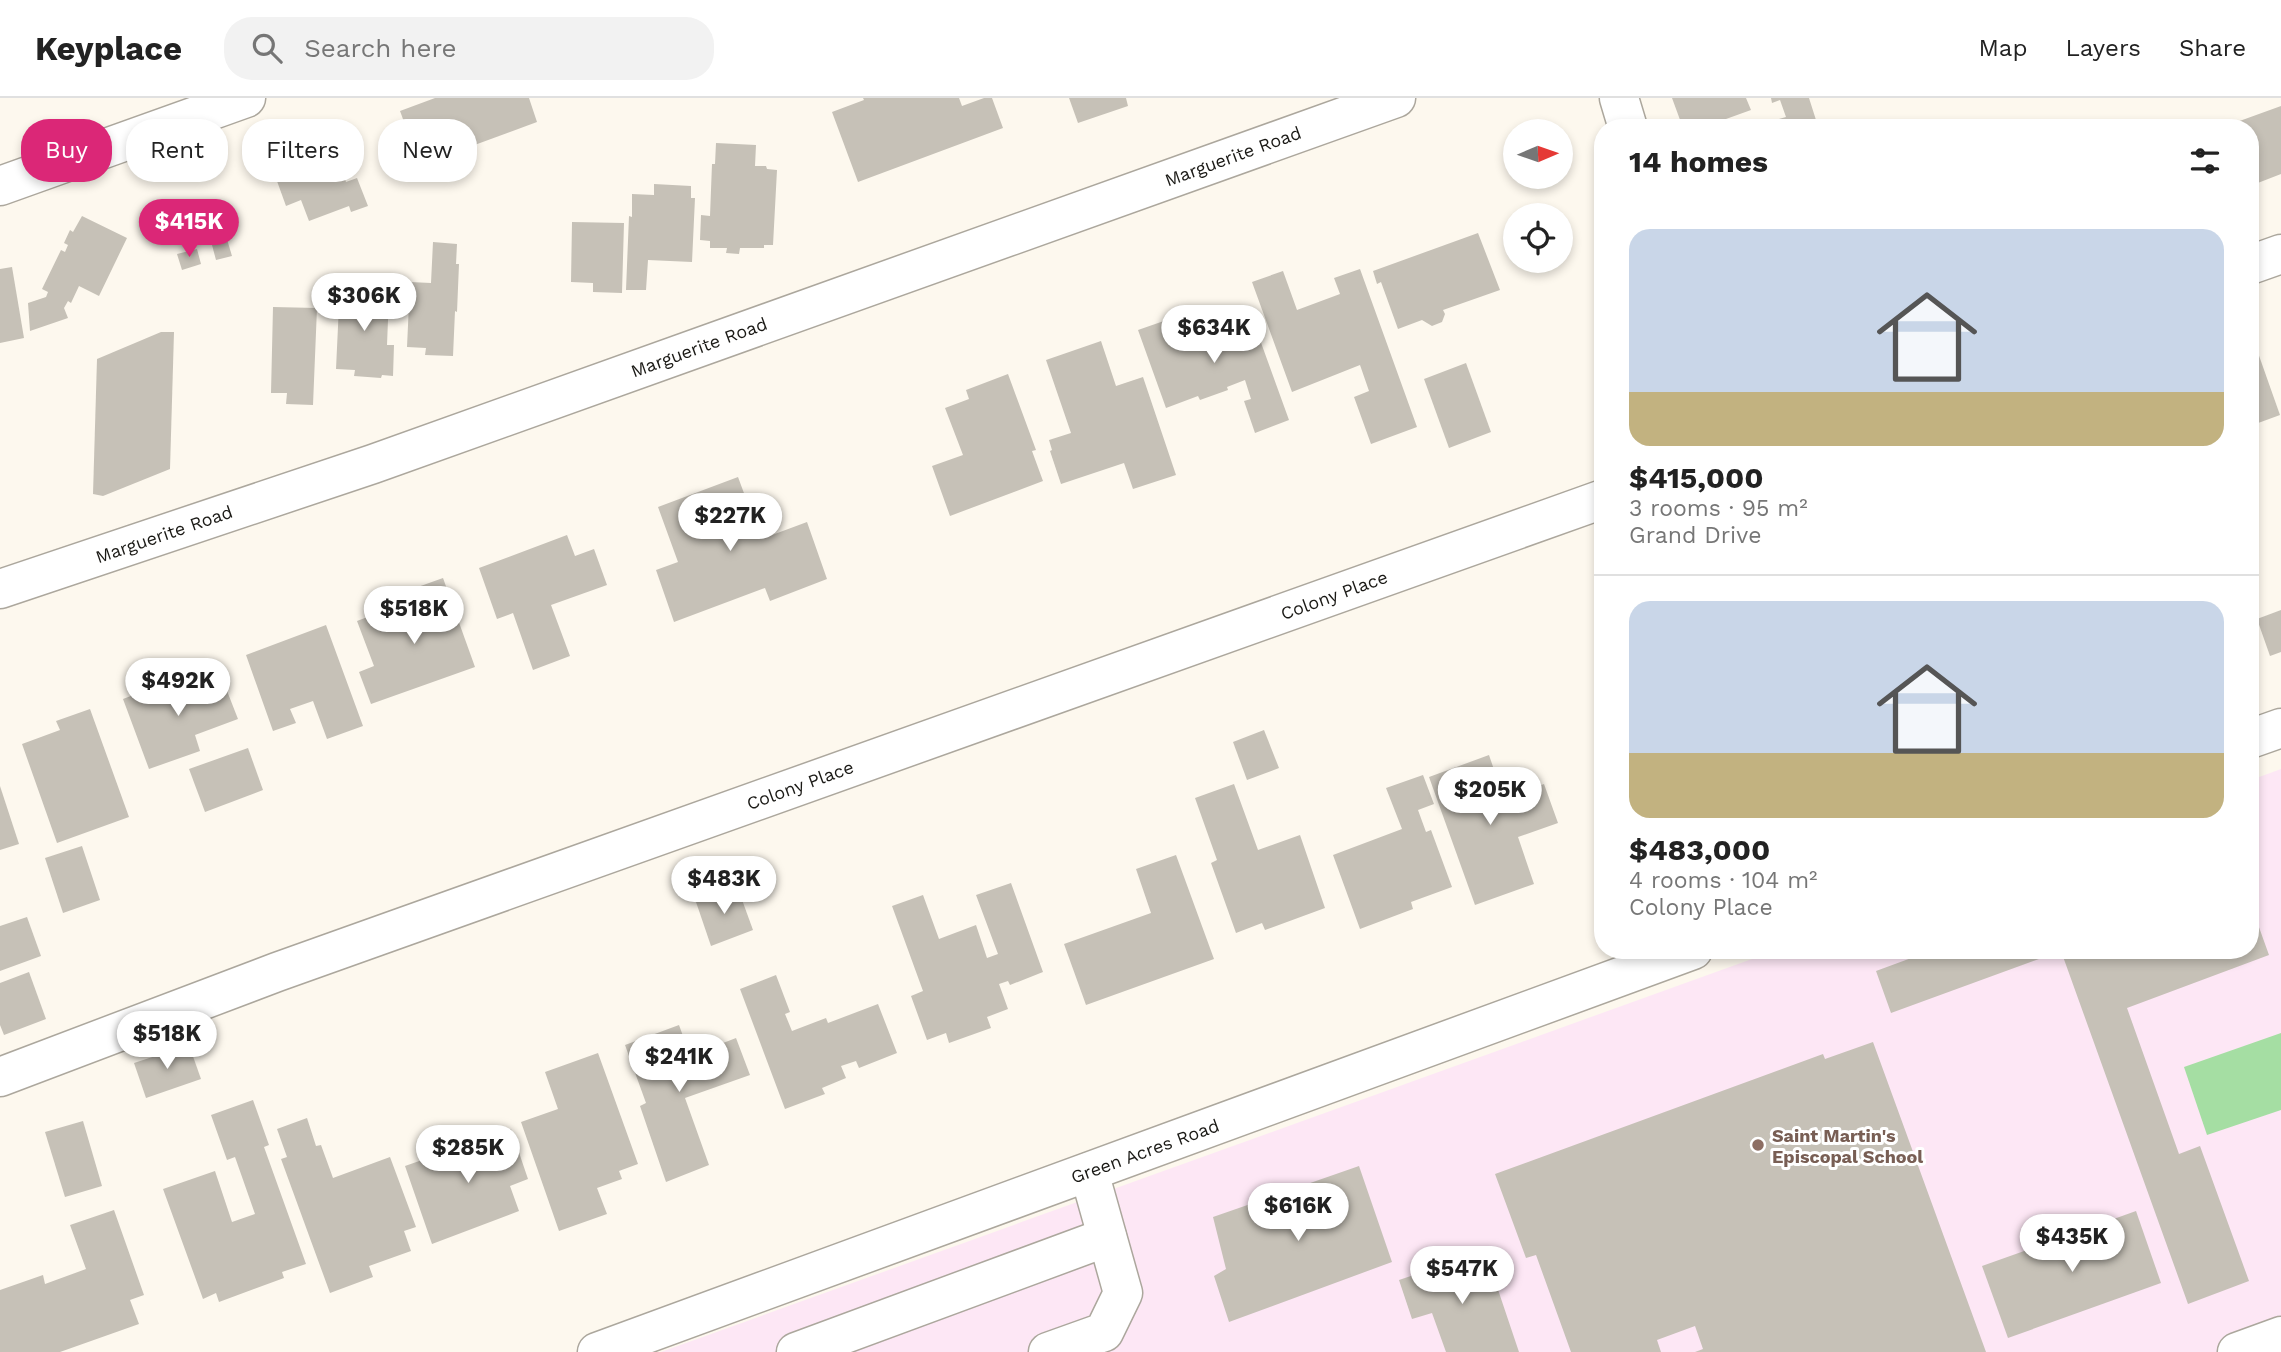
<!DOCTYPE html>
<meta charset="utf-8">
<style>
:root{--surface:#fff;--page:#f2f2f2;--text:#222;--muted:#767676;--line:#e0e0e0;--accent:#db2777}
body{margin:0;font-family:"Work Sans",sans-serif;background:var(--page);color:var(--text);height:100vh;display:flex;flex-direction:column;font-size:26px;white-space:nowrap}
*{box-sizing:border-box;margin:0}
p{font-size:23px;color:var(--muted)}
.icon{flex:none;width:38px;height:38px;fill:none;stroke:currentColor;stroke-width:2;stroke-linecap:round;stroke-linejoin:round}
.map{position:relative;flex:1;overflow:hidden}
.side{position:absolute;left:1594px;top:21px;width:665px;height:840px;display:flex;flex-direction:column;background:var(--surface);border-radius:28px;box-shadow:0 4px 10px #0003}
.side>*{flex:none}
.banner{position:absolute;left:21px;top:21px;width:665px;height:63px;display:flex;gap:14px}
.needle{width:46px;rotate:88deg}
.controls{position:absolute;left:1503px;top:21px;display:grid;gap:14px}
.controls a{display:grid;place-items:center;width:70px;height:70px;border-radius:50%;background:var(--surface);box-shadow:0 4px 10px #0003;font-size:35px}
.price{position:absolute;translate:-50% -60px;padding:0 16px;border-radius:24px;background:#fff;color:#222;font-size:23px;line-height:46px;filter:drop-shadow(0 2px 4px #0008)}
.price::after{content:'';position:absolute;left:50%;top:42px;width:21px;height:16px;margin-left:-10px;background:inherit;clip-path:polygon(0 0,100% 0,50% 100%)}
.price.current{background:var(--accent);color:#fff}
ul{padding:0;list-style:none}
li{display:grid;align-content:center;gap:14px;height:371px;padding:0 35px}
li+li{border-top:2px solid var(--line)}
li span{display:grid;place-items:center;height:217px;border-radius:21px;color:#555}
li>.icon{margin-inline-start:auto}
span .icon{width:126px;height:126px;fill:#fffc;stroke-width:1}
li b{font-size:30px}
h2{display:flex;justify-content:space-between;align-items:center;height:84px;padding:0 35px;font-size:30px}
.chip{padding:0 24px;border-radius:28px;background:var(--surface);box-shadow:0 4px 10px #0003;font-size:24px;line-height:63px}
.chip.current{background:var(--accent);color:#fff}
header{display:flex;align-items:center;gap:42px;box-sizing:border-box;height:98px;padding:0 35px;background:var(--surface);border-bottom:2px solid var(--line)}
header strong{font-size:33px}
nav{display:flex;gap:38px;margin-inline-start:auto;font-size:24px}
.search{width:490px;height:63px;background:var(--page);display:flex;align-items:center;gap:18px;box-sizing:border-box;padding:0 24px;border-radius:28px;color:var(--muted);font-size:26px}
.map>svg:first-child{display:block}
.education{fill:#fde7f5}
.green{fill:#a5dea3}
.building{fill:#c6c1b7}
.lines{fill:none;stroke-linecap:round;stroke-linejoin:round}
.minor-casing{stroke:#aca79d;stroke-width:41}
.minor{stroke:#fff;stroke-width:38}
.education-dot{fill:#8d6e63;stroke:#fff;stroke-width:2.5}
.labels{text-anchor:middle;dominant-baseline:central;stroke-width:6;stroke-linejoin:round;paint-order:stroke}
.street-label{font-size:18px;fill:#1a1915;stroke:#fff}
.education-label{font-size:18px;font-weight:bold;fill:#785e54;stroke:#fff;text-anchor:start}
</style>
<header>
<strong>Keyplace</strong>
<div class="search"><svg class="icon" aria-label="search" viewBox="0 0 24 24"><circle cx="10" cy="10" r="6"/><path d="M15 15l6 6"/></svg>Search here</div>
<nav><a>Map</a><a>Layers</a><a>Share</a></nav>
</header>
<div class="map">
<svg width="2281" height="1254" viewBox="0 0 2281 1254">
<rect width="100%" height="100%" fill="#fdf8ee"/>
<path class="education" d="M2281,671V1243L2248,1254H661L1777,852H2250L2251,682Z"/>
<path class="green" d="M2281,935V1012L2207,1037L2184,969Z"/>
<g class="building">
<path d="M435,0H529L537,24L420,67L400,13Z"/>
<path d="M863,0H959L962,8L984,0H992L1003,30L858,84L832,14L864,2Z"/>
<path d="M1069,0H1126L1128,8L1078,25Z"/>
<path d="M1672,0H1746L1751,12L1726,21L1730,30H1683Z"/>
<path d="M1771,0H1809L1816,22L1807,26L1808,30H1771L1769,24L1786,19L1780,2L1772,5Z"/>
<path d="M2281,8V76L2250,88V30L2223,29Z"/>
<path d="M716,45L756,47L755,68H766L767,71L777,72L773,147H764V150H740L739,156L726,155L727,150H710V143L700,142L701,117L710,118L712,66H715Z"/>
<path d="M333,47L346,84L357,80L368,108L351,114L349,108L309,123L301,102L286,108L269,61L289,54L293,63Z"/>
<path d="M654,86L691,88V100H695L692,164L648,162L646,192H626L629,118L632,119V96L654,97Z"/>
<path d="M82,118L127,140L99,198L79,188L71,205L68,203L64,210L68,220L30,233L28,205L46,199L48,194L42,191L61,152L65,154L68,147L64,145L70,132L73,134Z"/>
<path d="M572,124L624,125L622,195L593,194V185L571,184Z"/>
<path d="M223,128L232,158L216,162L208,132Z"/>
<path d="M1478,135L1500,192L1443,212L1445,216L1442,224L1432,228L1422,222L1398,231L1381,184L1377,186L1373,173Z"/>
<path d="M433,144L457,146L456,166H459L457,214L455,213L453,258L425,257L426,250L407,249L410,184L431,185Z"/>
<path d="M197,151L201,166L182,172L177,156Z"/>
<path d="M12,169L24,240L0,245V171Z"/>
<path d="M1360,171L1417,329L1371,346L1354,299L1369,293L1360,267L1292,294L1252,184L1283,173L1297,212L1340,196L1334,180Z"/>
<path d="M340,186L366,188V196L389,197L387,247H394L393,278L382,277L381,280L354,278L355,272L336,271Z"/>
<path d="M273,209L317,210L313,307L286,306L287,295H271Z"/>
<path d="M1181,217L1186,231L1210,222L1213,231L1251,217L1289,322L1255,335L1244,303L1251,301L1245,282L1227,289L1228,292L1200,302L1198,298L1166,310L1138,232Z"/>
<path d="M161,234H174L170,371L103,398L93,396L97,261Z"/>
<path d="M1101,243L1116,288L1143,279L1176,377L1133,391L1124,365L1061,386L1050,353L1052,352L1049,342L1071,335L1046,262Z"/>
<path d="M2257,252L2280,317L2250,328V254Z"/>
<path d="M1466,265L1491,334L1449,350L1424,281Z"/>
<path d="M1008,276L1036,352L1032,353L1043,383L950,418L932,368L963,357L945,310L969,301L966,292Z"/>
<path d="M738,379L761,441L807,424L827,481L770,503L765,490L674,524L656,472L678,464L658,409Z"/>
<path d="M567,437L575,458L594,451L607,487L551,507L570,558L533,572L513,515L497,521L479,470Z"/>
<path d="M443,480L475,569L371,606L359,574L374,568L357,523L396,508L402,526L425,517L415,490Z"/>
<path d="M2281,512V554L2270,558L2257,521Z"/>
<path d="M326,527L363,628L327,641L313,603L290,611L296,625L273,633L246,557Z"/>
<path d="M220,575L238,621L195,637L200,653L149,671L123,601L162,586L165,595Z"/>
<path d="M90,611L129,719L57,745L22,646L60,632L56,623Z"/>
<path d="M1264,632L1279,670L1247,682L1233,644Z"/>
<path d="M248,650L263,692L205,714L189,671Z"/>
<path d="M1489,657L1504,701L1544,686L1558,725L1518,739L1534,786L1475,807L1429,679Z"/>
<path d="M1423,677L1434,706L1418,712L1426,734L1431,732L1452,789L1411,804L1413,811L1360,831L1333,757L1402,731L1386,690Z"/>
<path d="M1234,686L1258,752L1300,737L1325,810L1265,832L1262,825L1236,835L1211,765L1217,762L1195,700Z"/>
<path d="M0,688L19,746L0,752Z"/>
<path d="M82,748L100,802L63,815L45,760Z"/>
<path d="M1176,757L1214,861L1086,907L1064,846L1151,815L1136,771Z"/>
<path d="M1011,785L1043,874L1010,887L1008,883L999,886L1008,911L987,919L991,930L949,945L946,935L927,942L911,898L923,893L892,808L923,797L939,841L976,827L987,860L998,856L976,797Z"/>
<path d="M737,788L753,832L711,848L696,804Z"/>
<path d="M2251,807L2269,857L2127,910L2179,1056L2200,1048L2249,1183L2188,1206L2061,853L1891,915L1876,873L1933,852H2250Z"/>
<path d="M27,819L41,858L0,873V828Z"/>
<path d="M29,874L46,921L4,937L0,927V885Z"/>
<path d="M776,877L790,914L785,916L792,933L826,920L828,925L878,906L897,955L859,970L856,963L841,968L846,980L822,990L825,996L785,1011L740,891Z"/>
<path d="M679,927L698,979L712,974L705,952L736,940L750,977L685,1000L709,1067L666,1084L640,1008L646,1005L625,947Z"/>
<path d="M1873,944L1986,1254H1695L1703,1251L1695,1228L1657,1242L1661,1254H1571L1536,1157L1526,1160L1495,1076L1823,956L1825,961Z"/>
<path d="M189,947L201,981L146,1000L134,965Z"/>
<path d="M598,955L638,1066L619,1073L622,1081L597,1090L607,1116L559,1133L521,1024L558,1011L545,974Z"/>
<path d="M253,1002L269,1047L264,1049L306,1166L282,1174L284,1180L219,1204L216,1195L203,1201L163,1091L215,1073L232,1124L255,1116L235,1059L227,1062L211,1017Z"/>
<path d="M307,1020L316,1048L321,1047L333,1080L390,1059L416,1129L404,1133L411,1153L369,1168L373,1179L330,1195L281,1061L287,1059L277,1031Z"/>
<path d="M83,1023L102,1088L65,1099L45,1034Z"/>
<path d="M511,1031L528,1081L510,1088L519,1113L432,1146L405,1068Z"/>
<path d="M1359,1068L1392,1164L1229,1224L1214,1178L1226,1171L1213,1119Z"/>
<path d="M114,1112L144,1197L130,1202L139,1226L60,1254H0V1192L43,1177L45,1186L86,1171L70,1127Z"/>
<path d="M2136,1113L2161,1185L2008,1240L1982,1168Z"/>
<path d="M1485,1153L1519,1254H1446L1432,1215L1412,1221L1399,1182Z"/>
</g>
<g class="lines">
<defs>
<g id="minor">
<path d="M1619,0L1628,30"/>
<path d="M0,88L246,0"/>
<path d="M2250,167L2281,156"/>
<path d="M0,491L373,366L1396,0"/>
<path d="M2250,641L2281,630"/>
<path d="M0,979L277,874L1603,401"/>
<path d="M597,1254L1693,852"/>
<path d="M796,1254L1107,1139"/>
<path d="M1048,1254L1104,1234L1123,1195L1089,1074"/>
<path d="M2237,1254L2281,1238"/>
</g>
</defs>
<use href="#minor" class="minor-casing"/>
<use href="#minor" class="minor"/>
</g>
<circle class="education-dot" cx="1758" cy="1047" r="7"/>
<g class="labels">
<g class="street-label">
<text transform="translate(1233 58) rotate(-20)">Marguerite Road</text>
<text transform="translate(699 249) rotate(-20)">Marguerite Road</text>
<text transform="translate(164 436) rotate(-19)">Marguerite Road</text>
<text transform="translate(1334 497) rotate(-20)">Colony Place</text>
<text transform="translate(800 687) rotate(-20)">Colony Place</text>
<text transform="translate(1145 1053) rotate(-20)">Green Acres Road</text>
</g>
<g class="education-label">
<text x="1772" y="1037">Saint Martin's<tspan x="1772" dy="21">Episcopal School</tspan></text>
</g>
</g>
</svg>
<div class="controls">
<a><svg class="needle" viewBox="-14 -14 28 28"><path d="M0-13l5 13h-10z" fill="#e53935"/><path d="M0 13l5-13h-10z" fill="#767676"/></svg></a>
<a><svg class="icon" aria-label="locate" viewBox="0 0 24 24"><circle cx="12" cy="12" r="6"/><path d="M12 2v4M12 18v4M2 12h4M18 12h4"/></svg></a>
</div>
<b class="price current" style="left:189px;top:161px">$415K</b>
<b class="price" style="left:364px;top:235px">$306K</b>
<b class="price" style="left:1214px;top:267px">$634K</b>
<b class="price" style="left:730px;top:455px">$227K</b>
<b class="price" style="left:414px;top:548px">$518K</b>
<b class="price" style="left:178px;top:620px">$492K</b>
<b class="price" style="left:1490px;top:729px">$205K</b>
<b class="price" style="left:724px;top:818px">$483K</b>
<b class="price" style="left:167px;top:973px">$518K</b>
<b class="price" style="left:679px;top:996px">$241K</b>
<b class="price" style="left:468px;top:1087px">$285K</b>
<b class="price" style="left:1298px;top:1145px">$616K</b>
<b class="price" style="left:2072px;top:1176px">$435K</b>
<b class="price" style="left:1462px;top:1208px">$547K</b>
<div class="banner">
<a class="chip current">Buy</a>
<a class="chip">Rent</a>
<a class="chip">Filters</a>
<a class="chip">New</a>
</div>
<section class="side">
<h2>14 homes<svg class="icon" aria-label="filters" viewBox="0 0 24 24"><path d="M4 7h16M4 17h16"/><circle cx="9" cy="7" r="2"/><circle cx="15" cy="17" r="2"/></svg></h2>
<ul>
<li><span style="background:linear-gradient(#c9d6e8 75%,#c2b280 0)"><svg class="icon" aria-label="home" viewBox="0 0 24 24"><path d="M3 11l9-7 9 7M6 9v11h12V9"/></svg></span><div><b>$415,000</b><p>3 rooms · 95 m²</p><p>Grand Drive</p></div></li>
<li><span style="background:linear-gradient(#c9d6e8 70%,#c2b280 0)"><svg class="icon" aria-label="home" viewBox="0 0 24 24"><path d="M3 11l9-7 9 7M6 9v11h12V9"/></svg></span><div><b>$483,000</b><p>4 rooms · 104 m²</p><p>Colony Place</p></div></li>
</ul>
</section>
</div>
